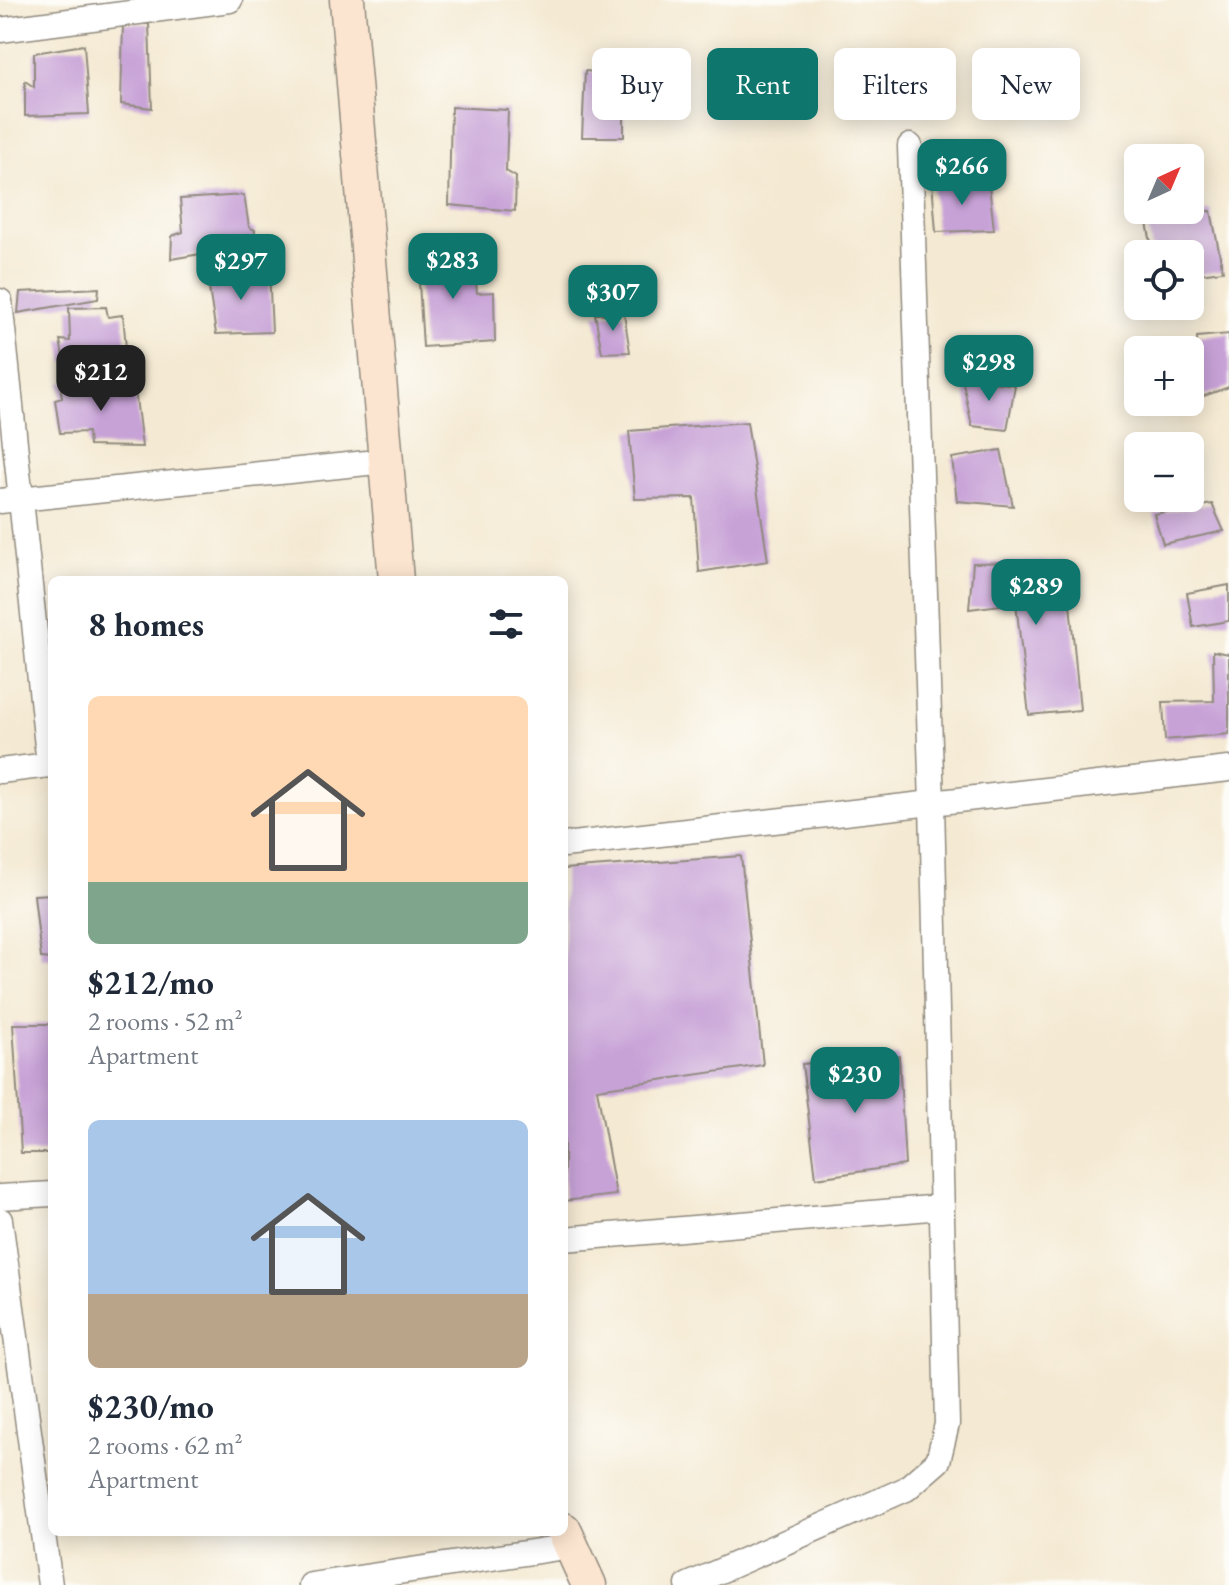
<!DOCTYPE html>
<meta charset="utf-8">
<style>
:root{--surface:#fff;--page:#f2f2f3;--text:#1f2937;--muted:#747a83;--accent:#0f766e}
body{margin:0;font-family:"EB Garamond",serif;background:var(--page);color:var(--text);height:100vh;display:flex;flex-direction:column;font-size:30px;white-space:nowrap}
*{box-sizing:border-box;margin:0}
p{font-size:26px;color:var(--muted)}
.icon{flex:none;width:44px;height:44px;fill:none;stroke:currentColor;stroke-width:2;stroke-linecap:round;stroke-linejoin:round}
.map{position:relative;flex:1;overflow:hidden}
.side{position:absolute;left:48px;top:576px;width:520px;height:960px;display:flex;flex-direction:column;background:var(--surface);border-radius:12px;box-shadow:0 4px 20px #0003}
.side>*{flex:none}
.banner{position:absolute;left:592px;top:48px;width:516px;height:72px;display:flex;gap:16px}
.needle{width:52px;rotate:44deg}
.buttons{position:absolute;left:1124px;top:144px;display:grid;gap:16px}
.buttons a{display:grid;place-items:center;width:80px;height:80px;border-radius:12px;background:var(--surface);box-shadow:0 4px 20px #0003;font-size:40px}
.price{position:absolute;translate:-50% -68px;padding:0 18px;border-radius:16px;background:var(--accent);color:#fff;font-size:26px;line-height:52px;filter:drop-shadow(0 2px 4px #0008)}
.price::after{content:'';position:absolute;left:50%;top:48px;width:24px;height:18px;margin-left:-12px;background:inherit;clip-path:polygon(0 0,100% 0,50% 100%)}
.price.active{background:#222;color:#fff}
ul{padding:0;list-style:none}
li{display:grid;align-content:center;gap:16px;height:424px;padding:0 40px}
li span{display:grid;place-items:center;height:248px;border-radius:12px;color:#555}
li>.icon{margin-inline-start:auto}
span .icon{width:144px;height:144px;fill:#fffc;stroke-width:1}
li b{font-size:34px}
h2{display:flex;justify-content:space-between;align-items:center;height:96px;padding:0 40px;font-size:34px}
.pill{padding:0 28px;border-radius:12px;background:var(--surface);box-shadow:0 4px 20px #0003;font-size:28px;line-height:72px}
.pill.active{background:var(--accent);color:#fff}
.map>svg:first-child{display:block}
.building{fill:#c7a2d7}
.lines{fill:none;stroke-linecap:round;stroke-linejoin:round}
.minor-casing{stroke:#908a7e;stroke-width:27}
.secondary-casing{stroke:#908a7e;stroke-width:37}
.minor{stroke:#fff;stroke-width:24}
.secondary{stroke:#fce5d0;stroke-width:34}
</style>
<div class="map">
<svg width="1229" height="1585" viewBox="0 0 1229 1585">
<rect width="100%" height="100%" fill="#fdfcf7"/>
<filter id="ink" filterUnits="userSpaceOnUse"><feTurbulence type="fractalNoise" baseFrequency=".0125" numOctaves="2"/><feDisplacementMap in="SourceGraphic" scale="16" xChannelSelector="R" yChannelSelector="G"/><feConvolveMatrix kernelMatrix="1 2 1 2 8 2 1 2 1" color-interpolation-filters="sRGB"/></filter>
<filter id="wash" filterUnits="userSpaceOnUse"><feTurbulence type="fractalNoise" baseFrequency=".006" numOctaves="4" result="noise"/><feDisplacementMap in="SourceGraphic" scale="32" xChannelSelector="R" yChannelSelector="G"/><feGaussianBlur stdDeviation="1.8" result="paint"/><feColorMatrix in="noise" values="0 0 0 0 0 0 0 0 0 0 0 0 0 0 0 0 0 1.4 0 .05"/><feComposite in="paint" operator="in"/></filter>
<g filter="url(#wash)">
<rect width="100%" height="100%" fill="#f4e9d2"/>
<g id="blocks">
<g class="building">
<path d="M123,23L149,24L152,108L121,104Z"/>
<path d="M84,45L89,114L25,116V81L34,87V53Z"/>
<path d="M585,71L624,75V137H582Z"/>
<path d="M451,107L508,110L506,171L516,177L515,211L449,205Z"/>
<path d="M932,181L989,185L994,230L936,232Z"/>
<path d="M244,195L249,227L255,230L253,245L171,259L172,236L183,232L180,199Z"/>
<path d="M1211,211L1223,271L1190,275V254H1153L1145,212Z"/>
<path d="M463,248V261L474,259L477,293L494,292L495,342L423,347L417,250Z"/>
<path d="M269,269L272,332L216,334L207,275Z"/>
<path d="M99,288L98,299L18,313L20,292Z"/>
<path d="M106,307L108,317L123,315L127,359L64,363L60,340L70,341L69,308Z"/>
<path d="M595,314H624L630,352L602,353Z"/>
<path d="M1229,334V387L1198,398L1197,337Z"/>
<path d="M962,378L1015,385L1007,430L972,426Z"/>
<path d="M134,381L142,447L89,446L88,432L60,433L55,400L62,398L60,383Z"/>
<path d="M747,422L768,561L699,572L694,498L635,499L629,431Z"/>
<path d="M1001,450L1013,506L957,501L952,458Z"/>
<path d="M1212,504L1224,531L1163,544L1154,514Z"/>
<path d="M1066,561L1080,710L1029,715L1016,603L969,609L973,563Z"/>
<path d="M1229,585V621L1193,627L1187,593Z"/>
<path d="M1213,651L1229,654V734L1165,740L1163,702L1214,701Z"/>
<path d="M741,856L763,1065L597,1089L616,1195L564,1201V869Z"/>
<path d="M52,894V959L41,958L34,895Z"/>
<path d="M13,1024H52V1153H21Z"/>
<path d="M899,1056L905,1165L816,1178L802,1064Z"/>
</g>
</g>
</g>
<g filter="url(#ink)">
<use href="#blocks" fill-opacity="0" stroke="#908a7e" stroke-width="2"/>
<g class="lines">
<defs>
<g id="minor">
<path d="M0,30L230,0"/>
<path d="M0,301L49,765L0,771"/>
<path d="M0,501L386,461"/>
<path d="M564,845L1229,769"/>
<path d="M0,1197L52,1194"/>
<path d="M0,1220L50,1585"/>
<path d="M564,1239L942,1207"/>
<path d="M311,1585L572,1546"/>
<path d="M688,1585L906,1489L938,1461L947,1424L932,804L910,146"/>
</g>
<g id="secondary">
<path d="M347,0L396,580"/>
<path d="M564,1530L589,1585"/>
</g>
</defs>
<use href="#minor" class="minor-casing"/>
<use href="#secondary" class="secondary-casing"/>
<use href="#minor" class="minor"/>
<use href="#secondary" class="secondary"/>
</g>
</g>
</svg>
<div class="buttons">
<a><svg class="needle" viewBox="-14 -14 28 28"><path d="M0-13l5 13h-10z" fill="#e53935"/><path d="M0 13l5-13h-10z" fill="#747a83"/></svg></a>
<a><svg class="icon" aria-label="locate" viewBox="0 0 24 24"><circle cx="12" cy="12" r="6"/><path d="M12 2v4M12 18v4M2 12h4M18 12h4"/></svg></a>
<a>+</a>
<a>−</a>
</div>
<b class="price" style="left:962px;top:207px">$266</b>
<b class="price" style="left:453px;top:301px">$283</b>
<b class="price" style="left:241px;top:302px">$297</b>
<b class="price" style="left:613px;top:333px">$307</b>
<b class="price" style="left:989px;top:403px">$298</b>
<b class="price active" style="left:101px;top:413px">$212</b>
<b class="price" style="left:1036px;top:627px">$289</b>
<b class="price" style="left:855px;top:1115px">$230</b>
<div class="banner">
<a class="pill">Buy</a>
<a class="pill active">Rent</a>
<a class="pill">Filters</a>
<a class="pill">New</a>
</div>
<section class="side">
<h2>8 homes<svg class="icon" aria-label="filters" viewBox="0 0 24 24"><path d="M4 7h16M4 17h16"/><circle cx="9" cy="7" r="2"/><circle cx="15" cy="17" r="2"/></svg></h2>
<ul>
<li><span style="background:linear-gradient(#ffd9b3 75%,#7fa58c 0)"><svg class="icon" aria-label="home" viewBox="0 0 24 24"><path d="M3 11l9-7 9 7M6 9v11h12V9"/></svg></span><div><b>$212/mo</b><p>2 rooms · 52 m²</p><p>Apartment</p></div></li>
<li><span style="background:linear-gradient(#a9c7e8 70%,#b9a48a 0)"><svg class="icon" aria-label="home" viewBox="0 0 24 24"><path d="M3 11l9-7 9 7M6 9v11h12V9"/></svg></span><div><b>$230/mo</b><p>2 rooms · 62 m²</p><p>Apartment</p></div></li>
</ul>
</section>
</div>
